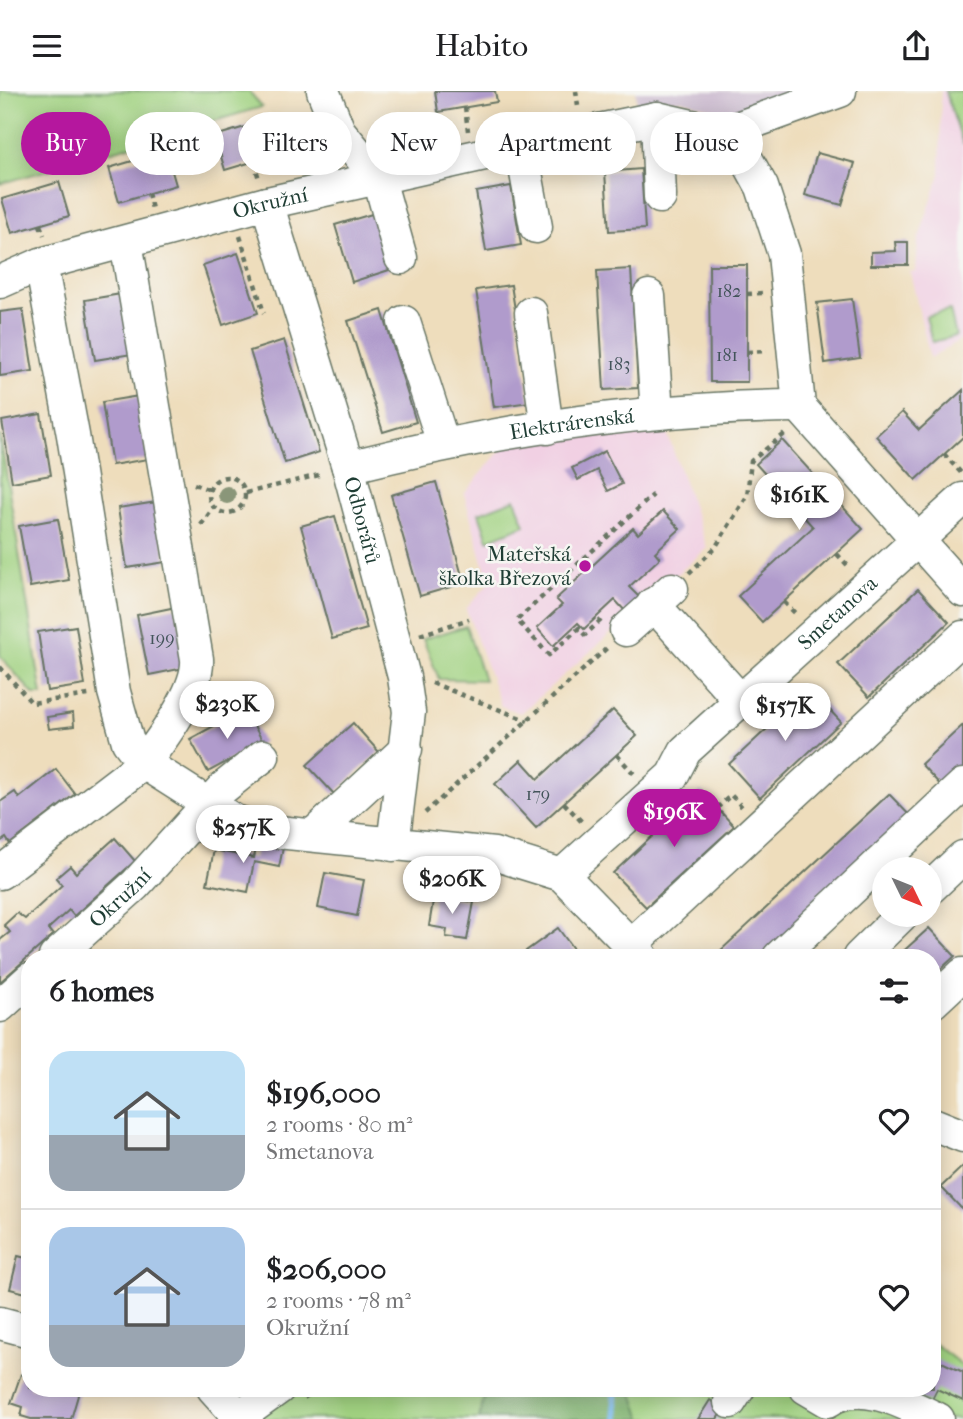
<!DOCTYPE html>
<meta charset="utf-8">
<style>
:root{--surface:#fff;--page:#f6f6f6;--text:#202124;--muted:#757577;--line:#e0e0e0;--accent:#b5179e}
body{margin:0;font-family:"IM FELL French Canon",serif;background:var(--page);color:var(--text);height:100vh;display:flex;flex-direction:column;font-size:26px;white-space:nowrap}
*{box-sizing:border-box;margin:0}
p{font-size:23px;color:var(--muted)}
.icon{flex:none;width:38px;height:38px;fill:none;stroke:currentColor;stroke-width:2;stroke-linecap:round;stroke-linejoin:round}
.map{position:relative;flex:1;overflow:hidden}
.panel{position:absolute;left:21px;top:858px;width:920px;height:448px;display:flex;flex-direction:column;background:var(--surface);border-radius:28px;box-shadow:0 4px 18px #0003}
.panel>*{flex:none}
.banner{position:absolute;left:21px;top:21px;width:922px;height:63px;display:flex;gap:14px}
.needle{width:46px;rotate:133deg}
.tools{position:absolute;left:872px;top:766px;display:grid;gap:14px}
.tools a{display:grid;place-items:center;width:70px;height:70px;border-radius:50%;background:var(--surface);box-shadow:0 4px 18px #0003;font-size:35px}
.price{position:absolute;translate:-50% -60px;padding:0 16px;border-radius:24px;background:#fff;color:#222;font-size:23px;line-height:46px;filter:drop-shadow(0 2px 4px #0008)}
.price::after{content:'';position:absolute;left:50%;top:42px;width:21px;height:16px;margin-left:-10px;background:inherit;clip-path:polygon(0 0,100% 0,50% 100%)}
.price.selected{background:var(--accent);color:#fff}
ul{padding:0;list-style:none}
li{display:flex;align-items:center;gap:21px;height:175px;padding:0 28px}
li+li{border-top:2px solid var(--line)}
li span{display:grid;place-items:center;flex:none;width:196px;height:140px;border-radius:21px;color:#555}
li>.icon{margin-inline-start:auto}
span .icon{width:84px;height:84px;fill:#fffc;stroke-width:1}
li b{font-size:30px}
h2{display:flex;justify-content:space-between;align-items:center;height:84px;padding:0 28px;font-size:30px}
.pill{padding:0 24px;border-radius:32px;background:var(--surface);box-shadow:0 4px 18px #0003;font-size:24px;line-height:63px}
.pill.selected{background:var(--accent);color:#fff}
header{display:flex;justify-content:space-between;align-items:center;height:91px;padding:0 28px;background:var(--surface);font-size:32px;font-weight:600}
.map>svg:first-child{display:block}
.built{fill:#f1d0e3}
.industrial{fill:#cebed1}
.green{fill:#a1d281;stroke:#60885a;stroke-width:2}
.forest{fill:#80b46f;stroke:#507852;stroke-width:2}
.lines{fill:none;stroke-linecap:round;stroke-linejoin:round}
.stream{stroke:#7abbee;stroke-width:7}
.building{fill:#b09bcc}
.minor-casing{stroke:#677564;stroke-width:35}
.path{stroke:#677564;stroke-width:4.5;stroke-dasharray:5 5;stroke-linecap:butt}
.minor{stroke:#fff;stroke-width:32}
.tree{fill:#8a9679}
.poi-dot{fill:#b5179e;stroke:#f6f6f2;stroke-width:2.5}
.labels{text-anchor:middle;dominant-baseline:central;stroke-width:5;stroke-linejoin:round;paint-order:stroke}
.number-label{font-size:18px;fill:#43545a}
.street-label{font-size:21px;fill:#1f3d34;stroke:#f6f6f2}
.poi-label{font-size:21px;fill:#1f3d34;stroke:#f6f6f2;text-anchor:end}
</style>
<header><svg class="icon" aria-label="menu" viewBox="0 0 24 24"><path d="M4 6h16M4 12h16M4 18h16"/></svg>Habito<svg class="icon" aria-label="share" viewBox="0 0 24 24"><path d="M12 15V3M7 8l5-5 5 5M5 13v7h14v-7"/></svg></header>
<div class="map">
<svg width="963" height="1328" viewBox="0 0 963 1328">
<rect width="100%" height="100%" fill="#f6f6f2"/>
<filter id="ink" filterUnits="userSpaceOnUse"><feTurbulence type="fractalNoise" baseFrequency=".0143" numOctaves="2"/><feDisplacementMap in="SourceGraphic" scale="14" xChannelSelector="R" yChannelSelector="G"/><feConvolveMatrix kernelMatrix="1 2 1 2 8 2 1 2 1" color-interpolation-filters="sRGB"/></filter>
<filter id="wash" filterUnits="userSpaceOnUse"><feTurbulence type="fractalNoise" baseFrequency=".00686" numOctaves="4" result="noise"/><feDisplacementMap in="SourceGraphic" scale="28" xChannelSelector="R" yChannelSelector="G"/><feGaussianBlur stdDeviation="1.57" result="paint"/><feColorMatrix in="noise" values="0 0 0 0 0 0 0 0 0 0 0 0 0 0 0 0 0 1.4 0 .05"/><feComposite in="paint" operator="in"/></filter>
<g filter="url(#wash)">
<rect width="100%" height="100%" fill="#eeddbc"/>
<g class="built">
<path d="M941,0H963V247L930,267L910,181L916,180L918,150L940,83Z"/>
<path d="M663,330L707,457L521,622L501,615L466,518L489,492L464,403L509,349Z"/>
</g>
<path class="industrial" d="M636,0H811L764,19L724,21L681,9H655L637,13Z"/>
<g class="green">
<path d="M0,0H249L262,16L0,93Z"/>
<path d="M945,0H963V53Z"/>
<path d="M950,219L956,245L932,251L926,225Z"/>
<path d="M0,344L42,604H34L0,565Z"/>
<path d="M515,408L525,434L488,449L479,422Z"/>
<path d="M466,535L484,589L439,588L423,548Z"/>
<path d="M933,1252L963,1275V1328H642L630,1297H933Z"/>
<path d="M294,1297H492L485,1304L479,1328H251Z"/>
</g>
<path class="forest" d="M492,1297H631L642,1328H479L485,1304Z"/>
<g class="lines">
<path class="stream" d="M614,1297L617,1328"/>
</g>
<g id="blocks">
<g class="building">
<path d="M435,0H495L497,11L438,21Z"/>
<path d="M272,28L282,62L225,79L215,45Z"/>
<path d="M166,60L176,94L119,111L109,77Z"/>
<path d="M817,62L855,72L842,114L805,104Z"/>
<path d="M641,78L645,138L609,140L605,81Z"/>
<path d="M59,91L69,125L12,142L2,108Z"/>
<path d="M511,95L521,154L486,160L476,101Z"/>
<path d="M372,123L389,179L352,191L335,134Z"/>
<path d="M895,151H908V174H871V161L896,160Z"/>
<path d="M238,162L258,222L223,234L203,174Z"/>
<path d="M709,174H747V291H710Z"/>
<path d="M631,178L638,297L604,299L597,180Z"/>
<path d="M511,194L530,311L494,316L476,199Z"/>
<path d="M121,203L132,263L95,269L85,209Z"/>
<path d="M852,208L860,267L825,272L817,212Z"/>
<path d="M23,218L33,280L0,285V221Z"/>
<path d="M382,219L416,331L383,341L348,230Z"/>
<path d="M284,249L319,361L285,372L250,260Z"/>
<path d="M963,299V346L916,389L876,345L902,321L919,339Z"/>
<path d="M139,305L148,368L112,374L102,311Z"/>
<path d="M41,323L51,384L12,391L2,330Z"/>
<path d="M782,349L863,438L762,531L738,505L813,436L756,373Z"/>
<path d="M605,360L622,393L608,400L597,379L578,389L572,377Z"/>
<path d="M436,391L464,492L420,505L391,404Z"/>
<path d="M157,411L166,471L127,477L118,417Z"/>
<path d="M663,420L680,438L655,461L660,467L629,496L642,509L627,522L615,509L584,538L578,532L553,555L537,537L562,514L556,508L633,437L638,443Z"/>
<path d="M335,425L367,538L332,548L301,435Z"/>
<path d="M58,428L69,489L30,496L19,435Z"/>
<path d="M918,498L949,531L869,606L838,573Z"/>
<path d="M176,516L189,576L149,584L137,524Z"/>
<path d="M76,535L85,594L47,600L38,541Z"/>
<path d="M810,598L841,631L760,707L729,673Z"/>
<path d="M245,618L263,651L208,681L190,648Z"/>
<path d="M613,619L637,645L536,737L495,693L521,669L538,688Z"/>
<path d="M73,622L74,635L49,638L47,626Z"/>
<path d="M353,632L379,661L334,703L307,674Z"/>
<path d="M963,634V683L945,699L921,673Z"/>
<path d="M56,678L75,703L10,753L6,747L0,751V711L15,701L19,707Z"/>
<path d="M701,700L734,735L646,816L613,782Z"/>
<path d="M889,703L914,729L767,866H723L719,861Z"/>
<path d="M115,747L135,770L74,825L69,819L48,838L53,844L0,891V849L10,841L4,834L17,822L25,828L62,794L56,787L70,775L76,782Z"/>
<path d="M258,747L284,752L279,776L254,771L248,801L207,793L214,759L254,767Z"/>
<path d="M325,782L364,789L357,825L318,817Z"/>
<path d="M434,804L474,811L467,849L446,846L447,838L429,835Z"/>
<path d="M558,837L579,866H531L526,860Z"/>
<path d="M929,837L955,865L933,885V866H897Z"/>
<path d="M963,1075V1119L941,1096Z"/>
<path d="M18,1165L30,1168V1203L10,1198Z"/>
<path d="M933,1267L963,1281V1310L937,1298L930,1312L908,1302L911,1297H933Z"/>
<path d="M21,1283L30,1286V1297H63L79,1301L71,1328H31L21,1325L23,1316L11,1312Z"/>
<path d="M710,1309L724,1317L717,1328H698Z"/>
</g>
</g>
</g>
<g filter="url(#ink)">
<use href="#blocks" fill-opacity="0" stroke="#677564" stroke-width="2"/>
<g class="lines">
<defs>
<g id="minor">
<path d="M323,0L339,40L379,88L401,167"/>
<path d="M657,27L660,106"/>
<path d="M723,42L840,0"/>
<path d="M521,55L536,136"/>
<path id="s1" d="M267,112L348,376L404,586L409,621L393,754"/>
<path d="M41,173L73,344L114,601L128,651L144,672L235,730L268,740L494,763L562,784L642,866"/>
<path id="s2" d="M0,191L41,173L267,112L521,55L657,27L723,42L746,67L762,96L784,163L799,315L963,500"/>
<path d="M649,205L657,322"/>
<path d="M531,222L547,337"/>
<path d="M404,231L443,352"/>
<path id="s3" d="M348,376C495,339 648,316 799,315"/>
<path d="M653,513L740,609"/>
<path d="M626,539L672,498"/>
<path d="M313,744L406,658"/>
<path d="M0,782L144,672C163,647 199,599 197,568L126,151"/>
<path id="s4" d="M562,784L672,685L685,660L963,408"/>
<path d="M929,798L963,766"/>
<path d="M630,855L963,546"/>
<path id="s5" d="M55,866L135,794L223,697L263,665"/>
<path d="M779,866L963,694"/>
<path d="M859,866L902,824"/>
<path d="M933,911L963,883"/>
<path d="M0,915L30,888"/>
<path d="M933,1033L963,1045"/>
<path d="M0,1232L30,1240"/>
<path d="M213,1297L239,1326L279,1297"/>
<path d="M806,1297L828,1310C861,1286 907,1314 938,1328"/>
<path d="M730,1311L739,1297"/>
</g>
</defs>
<use href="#minor" class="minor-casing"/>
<g class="path">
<path d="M576,0L578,15"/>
<path d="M465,16L468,40"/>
<path d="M254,71L259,88"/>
<path d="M148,102L152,118"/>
<path d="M40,134L44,144"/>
<path d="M240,145L264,222"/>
<path d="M747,203L763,202"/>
<path d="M747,261L767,260"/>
<path d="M944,363L962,383"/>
<circle cx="227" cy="404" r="18"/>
<path d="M194,393L210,399"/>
<path d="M246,402L323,383"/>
<path d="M201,434L214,416"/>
<path d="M837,463L849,476"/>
<path d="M689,482L715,457L747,405L751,370L786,342"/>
<path d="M784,511L797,524"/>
<path d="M601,529L585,544L579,537L549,564L517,529L653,404"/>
<path d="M420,544L469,528"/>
<path d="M0,576L32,612L89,604"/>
<path d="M432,592L528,630"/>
<path d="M617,664L635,684"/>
<path d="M564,712L582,731"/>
<path d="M717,717L731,704L742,716"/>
<path d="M425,722L607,557"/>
<path d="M304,1307L318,1297"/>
</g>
<use href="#minor" class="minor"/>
</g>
<circle class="tree" cx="227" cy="404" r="9"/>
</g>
<circle class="poi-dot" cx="585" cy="475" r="7"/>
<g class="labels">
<g class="number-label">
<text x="729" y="200">182</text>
<text x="727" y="264">181</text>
<text x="619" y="273">183</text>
<text x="162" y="547">199</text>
<text x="538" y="703">179</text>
</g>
<g class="street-label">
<text stroke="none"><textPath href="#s2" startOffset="282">Okružní</textPath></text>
<text stroke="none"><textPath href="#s3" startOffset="228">Elektrárenská</textPath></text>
<text stroke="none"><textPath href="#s1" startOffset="331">Odborářů</textPath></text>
<text stroke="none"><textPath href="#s4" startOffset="382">Smetanova</textPath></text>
<text stroke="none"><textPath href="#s5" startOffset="88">Okružní</textPath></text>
</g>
<g class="poi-label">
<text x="571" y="463">Mateřská<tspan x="571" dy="24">školka Březová</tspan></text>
</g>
</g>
</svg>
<div class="tools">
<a><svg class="needle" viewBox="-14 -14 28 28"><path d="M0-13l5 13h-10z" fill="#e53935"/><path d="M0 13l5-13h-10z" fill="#757577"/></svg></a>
</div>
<b class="price" style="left:799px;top:441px">$161K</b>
<b class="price" style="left:227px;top:650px">$230K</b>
<b class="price" style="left:785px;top:652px">$157K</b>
<b class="price selected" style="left:674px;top:758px">$196K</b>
<b class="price" style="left:243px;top:774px">$257K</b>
<b class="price" style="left:452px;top:825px">$206K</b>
<div class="banner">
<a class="pill selected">Buy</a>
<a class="pill">Rent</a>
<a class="pill">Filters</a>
<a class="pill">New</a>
<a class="pill">Apartment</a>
<a class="pill">House</a>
</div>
<section class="panel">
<h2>6 homes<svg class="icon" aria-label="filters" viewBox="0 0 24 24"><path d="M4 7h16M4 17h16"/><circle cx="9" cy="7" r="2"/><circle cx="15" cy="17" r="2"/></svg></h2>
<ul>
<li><span style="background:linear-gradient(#bfe0f5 60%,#9aa5b1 0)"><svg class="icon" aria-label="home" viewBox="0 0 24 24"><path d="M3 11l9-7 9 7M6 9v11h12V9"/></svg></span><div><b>$196,000</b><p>2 rooms · 80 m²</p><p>Smetanova</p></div><svg class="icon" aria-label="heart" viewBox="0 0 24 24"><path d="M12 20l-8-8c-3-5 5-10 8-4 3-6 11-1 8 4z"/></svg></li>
<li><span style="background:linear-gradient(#a9c7e8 70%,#9aa5b1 0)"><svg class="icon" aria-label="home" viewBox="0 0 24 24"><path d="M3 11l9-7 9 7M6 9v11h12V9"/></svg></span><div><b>$206,000</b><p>2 rooms · 78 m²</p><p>Okružní</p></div><svg class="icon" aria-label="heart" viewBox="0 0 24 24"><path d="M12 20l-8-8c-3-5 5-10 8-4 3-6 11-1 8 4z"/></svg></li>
</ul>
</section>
</div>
